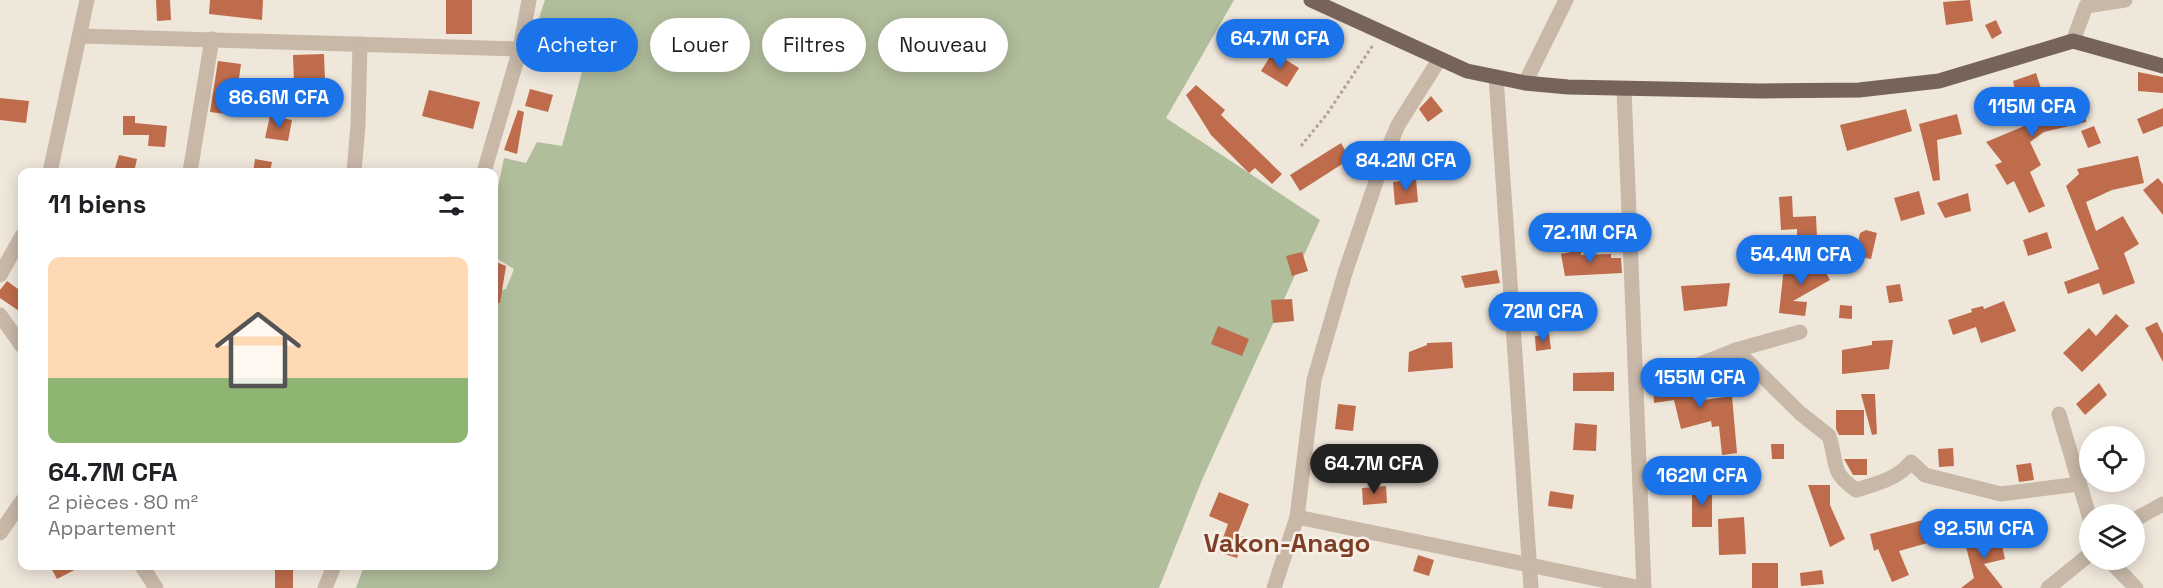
<!DOCTYPE html>
<html lang="fr">
<meta charset="utf-8">
<style>
:root{--surface:#fff;--page:#f6f6f6;--text:#202124;--muted:#757577;--accent:#1a73e8}
body{margin:0;font-family:"Space Grotesk",sans-serif;background:var(--page);color:var(--text);height:100vh;display:flex;flex-direction:column;font-size:22px;white-space:nowrap}
*{box-sizing:border-box;margin:0}
p{font-size:20px;color:var(--muted)}
.icon{flex:none;width:33px;height:33px;fill:none;stroke:currentColor;stroke-width:2;stroke-linecap:round;stroke-linejoin:round}
.map{position:relative;flex:1;overflow:hidden}
.drawer{position:absolute;left:18px;top:168px;width:480px;height:402px;display:flex;flex-direction:column;background:var(--surface);border-radius:12px;box-shadow:0 3px 15px #0003}
.drawer>*{flex:none}
.top-card{position:absolute;left:516px;top:18px;width:570px;height:54px;display:flex;gap:12px}
.tools{position:absolute;left:2079px;top:426px;display:grid;gap:12px}
.tools a{display:grid;place-items:center;width:66px;height:66px;border-radius:50%;background:var(--surface);box-shadow:0 3px 15px #0003;font-size:30px}
.price{position:absolute;translate:-50% -51px;padding:0 14px;border-radius:21px;background:var(--accent);color:#fff;font-size:20px;line-height:39px;filter:drop-shadow(0 2px 3px #0008)}
.price::after{content:'';position:absolute;left:50%;top:36px;width:18px;height:14px;margin-left:-9px;background:inherit;clip-path:polygon(0 0,100% 0,50% 100%)}
.price.selected{background:#222;color:#fff}
ul{padding:0;list-style:none}
li{display:grid;align-content:center;gap:12px;height:318px;padding:0 30px}
li span{display:grid;place-items:center;height:186px;border-radius:12px;color:#555}
li>.icon{margin-inline-start:auto}
span .icon{width:108px;height:108px;fill:#fffc;stroke-width:1}
li b{font-size:26px}
h2{display:flex;justify-content:space-between;align-items:center;height:72px;padding:0 30px;font-size:26px}
.pill{padding:0 21px;border-radius:27px;background:var(--surface);box-shadow:0 3px 15px #0003;font-size:21px;line-height:54px}
.pill.selected{background:var(--accent);color:#fff}
.map>svg:first-child{display:block}
.green{fill:#b1be9c}
.building{fill:#be6c4c}
.lines{fill:none;stroke-linecap:round;stroke-linejoin:round}
.path{stroke:#b3a293;stroke-width:3;stroke-dasharray:3 3;stroke-linecap:butt}
.minor{stroke:#c7b8a8;stroke-width:15}
.major{stroke:#76645a;stroke-width:15}
.labels{text-anchor:middle;dominant-baseline:central;stroke-width:5;stroke-linejoin:round;paint-order:stroke}
.quarter-label{font-size:26px;font-weight:bold;fill:#7e3f26;stroke:#f8f1e7}
</style>
<div class="map">
<svg width="2163" height="588" viewBox="0 0 2163 588">
<rect width="100%" height="100%" fill="#f0e7db"/>
<path class="green" d="M545,0H1234L1166,118L1320,220L1202,480L1159,588H356L364,566H494V293L506,289L514,269L494,257V207L504,158L526,163L537,142L562,146L593,31L539,18Z"/>
<g class="building">
<path d="M156,0H170L171,20L157,21Z"/>
<path d="M210,0H263L262,20L209,14Z"/>
<rect x="446" y="0" width="26" height="34"/>
<path d="M1970,0L1973,21L1946,25L1943,2Z"/>
<path d="M1996,20L2002,33L1992,39L1985,25Z"/>
<path d="M560,39L573,41L571,54L557,52Z"/>
<path d="M1273,52L1299,68L1287,87L1261,71Z"/>
<path d="M324,54L325,80L294,82L293,55Z"/>
<path d="M218,61L241,64L234,115L210,112Z"/>
<path d="M2138,72L2163,77V93L2138,91Z"/>
<path d="M2036,73L2047,107L2086,101V122L2044,132L2030,142L2041,165L2030,172L2045,206L2029,213L2014,181L2007,185L1995,165L2002,162L1986,142L2029,124L2018,103L2013,81Z"/>
<path d="M1196,85L1225,110L1221,115L1282,174L1272,184L1255,168L1249,173L1211,135L1186,95Z"/>
<path d="M530,89L553,95L548,112L525,106Z"/>
<path d="M429,90L480,102L473,129L422,116Z"/>
<path d="M1431,96L1443,111L1428,122L1419,109Z"/>
<path d="M0,98L29,101L26,123L0,120Z"/>
<path d="M2163,108V126L2143,134L2137,119Z"/>
<path d="M1906,109L1912,131L1847,151L1840,125Z"/>
<path d="M518,110L524,112L517,154L504,150Z"/>
<path d="M1957,114L1962,134L1937,140L1940,180L1933,181L1919,124Z"/>
<path d="M123,116H135V123L167,126L165,147L148,146L149,135H123Z"/>
<path d="M270,116L292,120L288,141L265,138Z"/>
<path d="M2094,126L2101,143L2088,148L2081,131Z"/>
<path d="M1341,143L1350,159L1300,191L1290,175Z"/>
<path d="M119,155L137,159L134,172H114Z"/>
<path d="M2138,156L2144,183L2112,190L2086,202L2096,231L2123,216L2139,244L2124,253L2135,283L2103,295L2099,283L2068,294L2064,282L2099,269L2066,186L2079,174L2077,169Z"/>
<path d="M255,159L272,162L270,172H253Z"/>
<path d="M2158,178L2163,184V215L2143,190Z"/>
<path d="M1416,179L1418,202L1395,205L1393,182Z"/>
<path d="M1919,191L1925,214L1901,221L1894,198Z"/>
<path d="M1968,193L1971,211L1945,218L1937,203Z"/>
<path d="M1792,196L1793,217L1816,216L1817,237H1797V229L1781,230L1779,197Z"/>
<path d="M1866,230L1877,233L1871,259L1855,256L1860,233Z"/>
<path d="M2047,232L2052,248L2028,256L2023,240Z"/>
<path d="M1581,250V255L1611,254V258H1621L1622,273L1565,276L1561,254Z"/>
<path d="M1302,252L1308,271L1292,276L1286,256Z"/>
<path d="M1817,257L1830,280L1793,301L1807,302L1805,316L1779,313L1784,267L1797,268Z"/>
<path d="M494,261L506,266L500,303H494Z"/>
<path d="M1497,270L1500,283L1465,288L1461,276Z"/>
<path d="M7,281L22,292V313L0,298V290Z"/>
<path d="M1730,283L1727,306L1684,311L1681,286Z"/>
<path d="M1900,284L1903,301L1889,303L1886,286Z"/>
<path d="M1292,299L1294,321L1273,323L1271,300Z"/>
<path d="M2004,301L2016,331L1981,343L1976,327L1953,335L1948,320L1972,312L1971,309L1983,306L1984,309Z"/>
<path d="M1840,305L1852,306V319L1839,318Z"/>
<path d="M2116,314L2129,326L2082,372L2063,353L2089,328L2096,336Z"/>
<path d="M2157,322L2163,334V362L2145,328Z"/>
<path d="M1218,326L1249,339L1242,356L1211,344Z"/>
<path d="M1549,334L1551,349L1536,351L1535,336Z"/>
<path d="M1893,340L1889,369L1842,374V350L1872,345V341Z"/>
<path d="M1452,342L1453,368L1408,372L1409,352L1427,345V343Z"/>
<path d="M1614,372V391H1573V373Z"/>
<path d="M1701,374L1704,400L1732,396L1737,453L1722,455L1719,426L1712,427L1711,421L1681,429L1674,400L1654,403L1653,385L1677,379L1686,380Z"/>
<path d="M2099,383L2107,395L2085,415L2076,404Z"/>
<path d="M1861,394H1875L1877,434L1872,435Z"/>
<path d="M1338,404L1356,406L1353,431L1335,429Z"/>
<path d="M1836,410H1864V435H1839L1836,429Z"/>
<path d="M1575,423L1597,425L1596,451L1573,450Z"/>
<path d="M1771,444H1784V459H1772Z"/>
<path d="M1953,448L1954,466L1939,467L1938,449Z"/>
<path d="M1844,459H1867V475H1853Z"/>
<path d="M2031,463L2034,480L2019,482L2016,465Z"/>
<path d="M1808,485H1830V505L1845,539L1830,547Z"/>
<path d="M1386,486L1387,503L1363,505L1362,488Z"/>
<rect x="1692" y="487" width="20" height="40"/>
<path d="M1550,491L1574,495L1572,509L1548,506Z"/>
<path d="M1219,492L1249,504L1237,535L1244,537L1237,558L1218,552L1228,524L1209,516Z"/>
<path d="M1744,517L1746,554L1719,555L1718,519Z"/>
<path d="M1923,520L1925,529L1969,525L1970,532L1962,534L1963,543L1943,545L1942,539L1899,551L1909,575L1892,582L1878,549L1874,551L1870,534Z"/>
<path d="M1999,532L2005,559L1984,564L2003,588H1961L1974,578L1964,539Z"/>
<path d="M1418,555L1434,560L1429,576L1413,571Z"/>
<rect x="1752" y="563" width="26" height="25"/>
<path d="M50,566H82L57,579Z"/>
<rect x="275" y="566" width="18" height="22"/>
<path d="M1822,570L1824,584L1801,586L1800,573Z"/>
</g>
<g class="lines">
<path class="path" d="M1301,146L1327,114L1373,45"/>
<g class="minor">
<path d="M81,36L520,49"/>
<path d="M2073,41L2086,6L2125,0"/>
<path d="M1496,77L1531,588"/>
<path d="M1525,83L1566,0"/>
<path d="M1624,89L1644,588"/>
<path d="M50,172L87,0"/>
<path d="M190,172L212,39"/>
<path d="M354,172L358,125L360,44"/>
<path d="M484,172L520,49L529,0"/>
<path d="M0,275L22,236"/>
<path d="M0,315L22,346"/>
<path d="M1736,350L1800,413L1829,436C1838,463 1829,471 1856,490C1875,484 1898,479 1911,462L1925,475L2001,494L2079,484"/>
<path d="M1683,371L1736,350L1800,332"/>
<path d="M2059,414L2090,519"/>
<path d="M1297,517L1641,588"/>
<path d="M2134,520L2163,504"/>
<path d="M0,533L22,501"/>
<path d="M2109,560L2136,588"/>
<path d="M142,566L156,588"/>
<path d="M325,588L334,566"/>
<path d="M1274,588L1297,517L1314,380L1345,273L1383,161L1398,125L1439,60"/>
<path d="M2048,588L2090,554"/>
</g>
<path class="major" d="M1311,0L1467,71L1525,83L1568,87L1760,91L1859,90L1939,81L2073,41L2163,66"/>
</g>
<g class="labels">
<g class="quarter-label">
<text x="1287" y="543">Vakon-Anago</text>
</g>
</g>
</svg>
<div class="tools">
<a><svg class="icon" aria-label="locate" viewBox="0 0 24 24"><circle cx="12" cy="12" r="6"/><path d="M12 2v4M12 18v4M2 12h4M18 12h4"/></svg></a>
<a><svg class="icon" aria-label="layers" viewBox="0 0 24 24"><path d="M12 4l9 5-9 5-9-5zM3 14l9 5 9-5"/></svg></a>
</div>
<b class="price" style="left:1280px;top:70px">64.7M CFA</b>
<b class="price" style="left:279px;top:129px">86.6M CFA</b>
<b class="price" style="left:2032px;top:138px">115M CFA</b>
<b class="price" style="left:1406px;top:192px">84.2M CFA</b>
<b class="price" style="left:1590px;top:264px">72.1M CFA</b>
<b class="price" style="left:1801px;top:286px">54.4M CFA</b>
<b class="price" style="left:1543px;top:343px">72M CFA</b>
<b class="price" style="left:1700px;top:409px">155M CFA</b>
<b class="price selected" style="left:1374px;top:495px">64.7M CFA</b>
<b class="price" style="left:1702px;top:507px">162M CFA</b>
<b class="price" style="left:1984px;top:560px">92.5M CFA</b>
<div class="top-card">
<a class="pill selected">Acheter</a>
<a class="pill">Louer</a>
<a class="pill">Filtres</a>
<a class="pill">Nouveau</a>
</div>
<section class="drawer">
<h2>11 biens<svg class="icon" aria-label="filters" viewBox="0 0 24 24"><path d="M4 7h16M4 17h16"/><circle cx="9" cy="7" r="2"/><circle cx="15" cy="17" r="2"/></svg></h2>
<ul>
<li><span style="background:linear-gradient(#ffd9b3 65%,#8fb573 0)"><svg class="icon" aria-label="home" viewBox="0 0 24 24"><path d="M3 11l9-7 9 7M6 9v11h12V9"/></svg></span><div><b>64.7M CFA</b><p>2 pièces · 80 m²</p><p>Appartement</p></div></li>
</ul>
</section>
</div>
